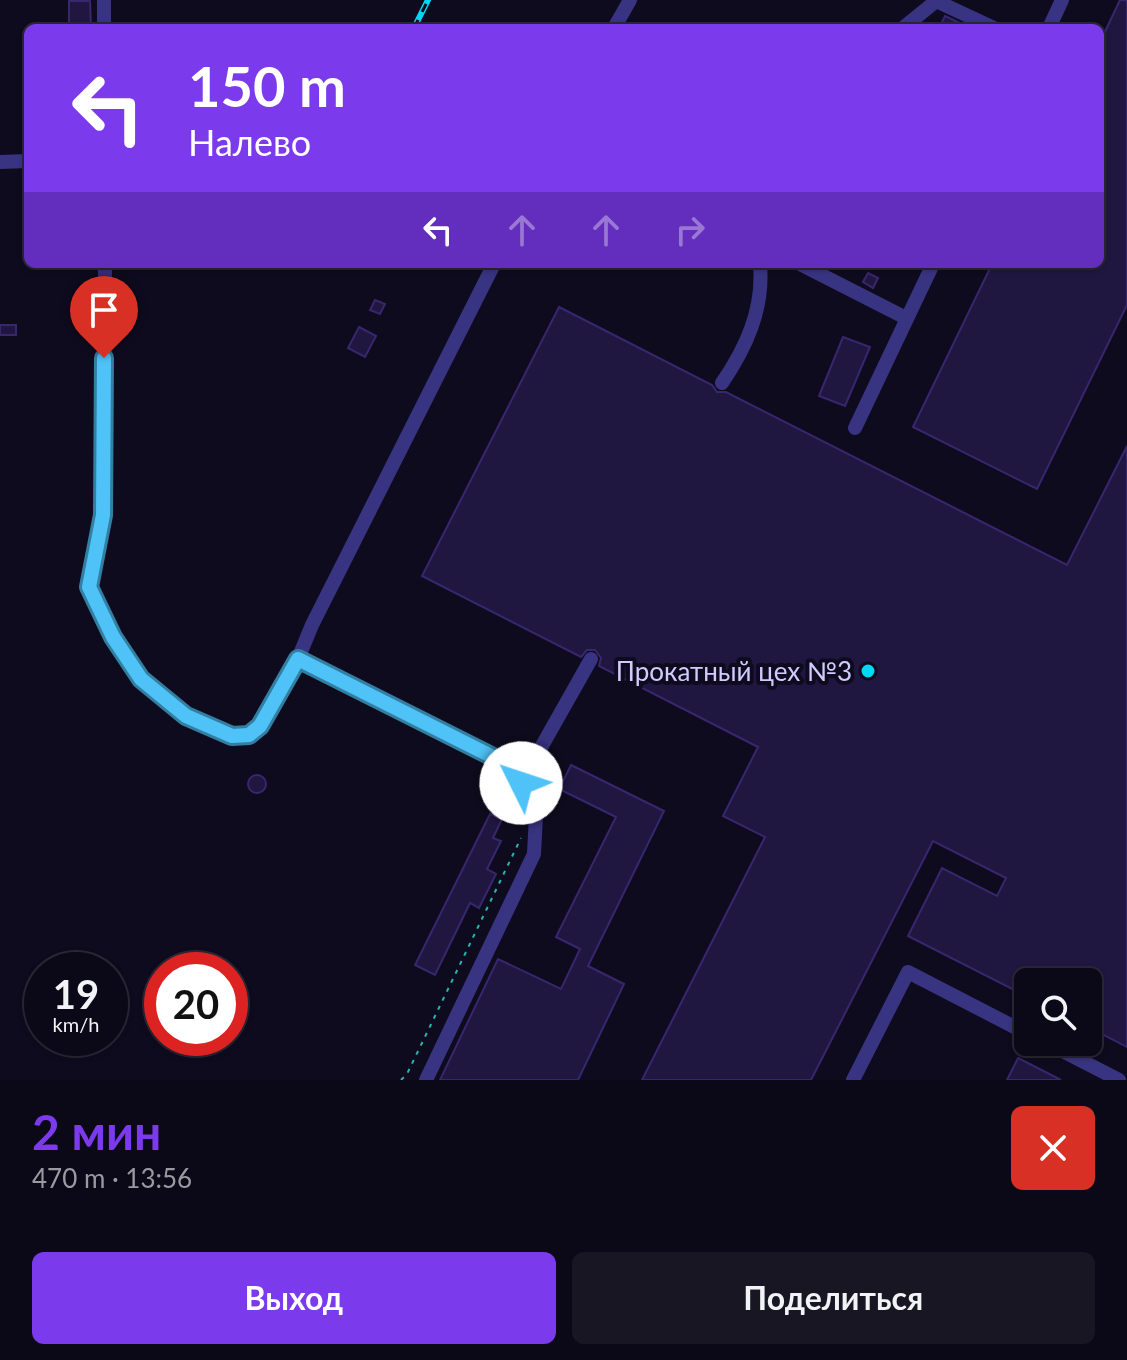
<!DOCTYPE html>
<html lang="ru">
<head>
<meta charset="utf-8">
<style>
  :root { --surface:#0b0817; --page:#191624; --text:#f1f3f6; --muted:#9a9aa1; --line:#2b2936; --accent:#7c3aed }
  body { margin:0; font-family:Lato,sans-serif; background:var(--page); color:var(--text); height:100vh; display:flex; flex-direction:column; font-size:30px; white-space:nowrap }
  * { box-sizing:border-box; margin:0 }
  p { font-size:26px; color:var(--muted) }
  .icon { flex:none; width:44px; height:44px; fill:none; stroke:currentColor; stroke-width:2; stroke-linecap:round; stroke-linejoin:round }
  .map { position:relative; height:1080px; overflow:hidden }
  .panel { display:flex; flex-direction:column; background:var(--surface); flex:1 }
  .panel>* { flex:none }
  .guide { position:absolute; left:24px; top:24px; width:1080px; height:244px; border-radius:12px; box-shadow:0 2px 6px #0004,0 0 0 2px var(--line); background:#7c3aed; color:#fff; overflow:hidden }
  .controls { position:absolute; left:1014px; top:968px; display:grid; gap:16px }
  .controls a { display:grid; place-items:center; width:88px; height:88px; border-radius:12px; background:var(--surface); box-shadow:0 2px 6px #0004,0 0 0 2px var(--line); font-size:40px }
  .speed { position:absolute; left:24px; top:952px; display:flex; gap:16px; font-size:40px; font-weight:700; text-align:center }
  .speed>* { display:grid; place-content:center; width:104px; height:104px; border-radius:50%; background:var(--surface); box-shadow:0 2px 6px #0004,0 0 0 2px var(--line); line-height:1 }
  .speed small { font-size:20px; font-weight:400 }
  .speed .limit { border:12px solid #d22; background:#fff; color:#111 }
  .pin { position:absolute; display:grid; place-items:center; width:68px; height:68px; color:#fff; margin:-82px -34px; border-radius:50% 50% 50% 0; rotate:-45deg; box-shadow:0 0 8px #0007 }
  .pin .icon { rotate:45deg }
  .me { position:absolute; width:88px; margin:-44px; rotate:311deg; stroke-linejoin:round; filter:drop-shadow(0 0 6px #0008) }
  .turn { display:flex; align-items:center; gap:28px; height:168px; padding:0 32px; font-size:36px }
  .turn .icon { width:104px; height:104px; stroke-width:2.5 }
  .turn b { display:block; font-size:56px; line-height:68px }
  .lanes { display:flex; align-items:center; height:76px; padding:0 32px; background:#0003; justify-content:center; gap:40px; direction:ltr }
  .lanes .off { opacity:.35 }
  .round { display:grid; place-items:center; flex:none; width:84px; height:84px; border-radius:12px; background:var(--page) }
  .summary { display:flex; align-items:center; justify-content:space-between; height:136px; padding:0 32px }
  h1 { font-size:48px; font-weight:700; line-height:60px; color:var(--accent) }
  .button { display:flex; gap:16px; margin-top:auto; padding:16px 32px }
  .button a { flex:1; height:92px; border-radius:12px; background:var(--accent); color:#fff; font-size:32px; font-weight:700; line-height:92px; text-align:center }
  .button a+a { background:var(--page); color:var(--text) }
  .map>svg:first-child { display:block }
</style>
</head>
<body>
<div class="map">
<svg width="1127" height="1080" viewBox="0 0 1127 1080">
  <rect width="100%" height="100%" fill="#0f0b1f"/>
  <!-- building -->
  <path fill="#201741" stroke="#37276e" stroke-width="2" d="M1120 0H1127V305L1037 489 913 427 992 264H1100V42Z
    M69 1H90L91 28H69Z
    M945 16 970 28H939Z
    M868 273 878 278 873 288 863 282Z
    M375 300 385 304 380 314 370 310Z
    M559 307 712 385 717 392H726L1067 565 1127 446V1047L1088 1027V982H1028V997L908 936 942 868 997 896 1006 878 933 841 811 1080H642L765 837 723 816 758 747 599 666 601 658 595 650H587L581 657 422 576Z
    M0 325H16V335H0Z
    M359 327 376 336 365 357 348 348Z
    M843 337 870 347 845 406 819 396Z
    M571 765 664 811 588 966 624 984 578 1080H440L498 959 561 989 580 949 556 937 616 817 559 789Z
    M248 784a9 9 0 1 1 18 0a9 9 0 1 1-18 0Z
    M490 814 502 819 493 838 501 841 487 869 496 874 479 908 470 903 435 975 415 965Z
    M1018 1058 1061 1080H1007Z"/>
  <g fill="none" stroke-linecap="round" stroke-linejoin="round">
    <!-- path -->
    <path stroke="#27b5b0" stroke-width="2" stroke-dasharray="4 6" stroke-linecap="butt" d="M401 1080 407 1074 521 838"/>
    <!-- minor -->
    <path stroke="#393481" stroke-width="14" d="M104 0V28
      M614 28 630 0
      M903 28 936 1 994 28
      M1049 28 1062 0
      M0 162 28 161
      M105 264 103 515 89 587 113 637 141 679 186 716 232 736 249 735 260 726 298 659 312 625 494 264
      M800 264 906 318
      M722 383C746 348 764 309 760 264
      M855 428 933 264
      M298 659 501 761 521 783 536 815 534 854 426 1080
      M521 783 591 659
      M1045 1042 1119 1080
      M853 1080 908 972 1028 1034"/>
    <defs>
      <path id="rail" d="M414 28 428 0"/>
    </defs>
    <!-- rail casing -->
    <use href="#rail" stroke="#00d7f5" stroke-width="6"/>
    <!-- rail -->
    <use href="#rail" stroke="#0f0b1f" stroke-width="3" stroke-dasharray="9" stroke-linecap="butt"/>
  </g>
  <g fill="none" stroke-linecap="round" stroke-linejoin="round">
    <defs>
      <path id="route" d="M104 358 103 515 89 587 113 637 141 679 186 716 232 736 249 735 260 726 298 659 501 761 521 783"/>
    </defs>
    <!-- route casing -->
    <use href="#route" stroke="#337fa1" stroke-width="20"/>
    <!-- route -->
    <use href="#route" stroke="#4fc3f7" stroke-width="14"/>
  </g>
  <!-- markers -->
  <circle fill="#00d7f5" stroke="#0f0b1f" stroke-width="3" cx="868" cy="671" r="8"/>
  <g text-anchor="middle" dominant-baseline="central" stroke-width="8" stroke-linejoin="round" paint-order="stroke">
    <!-- poi labels -->
    <g font-size="26" fill="#d1caff" stroke="#0f0b1f" text-anchor="end">
      <text x="852" y="671">Прокатный цех №3</text>
    </g>
  </g>
</svg>
<div class="controls">
<a><svg class="icon" aria-label="search" viewBox="0 0 24 24"><circle cx="10" cy="10" r="6"/><path d="M15 15l6 6"/></svg></a>
</div>
<div class="speed"><div>19<small>km/h</small></div><div class="limit">20</div></div>
<div class="pin" style="left:104px;top:358px;background:#d93025"><svg class="icon" aria-label="arrive" viewBox="0 0 24 24"><path d="M6 21V4h12l-3 4 3 4H6"/></svg></div>
<svg class="me" style="left:521px;top:783px" viewBox="-20 -20 40 40"><circle r="19" fill="#fff"/><path d="M0-13L10 11 0 6-10 11z" fill="#4fc3f7"/></svg>
<div class="guide">
<div class="turn"><svg class="icon" aria-label="left" viewBox="0 0 24 24"><path d="M17 20v-9H6M10 6l-5 5 5 5"/></svg><div><b>150 m</b>Налево</div></div>
<div class="lanes"><svg class="icon" aria-label="left" viewBox="0 0 24 24"><path d="M17 20v-9H6M10 6l-5 5 5 5"/></svg><svg class="icon off" aria-label="ahead" viewBox="0 0 24 24"><path d="M12 20V5M6 11l6-6 6 6"/></svg><svg class="icon off" aria-label="ahead" viewBox="0 0 24 24"><path d="M12 20V5M6 11l6-6 6 6"/></svg><svg class="icon off" aria-label="right" viewBox="0 0 24 24"><path d="M7 20v-9h11M14 6l5 5-5 5"/></svg></div>
</div>
</div>
<section class="panel">
<div class="summary"><div><h1>2 мин</h1><p>470 m · 13:56</p></div><a class="round" style="background:#d93025;color:#fff"><svg class="icon" aria-label="close" viewBox="0 0 24 24"><path d="M6 6l12 12M18 6L6 18"/></svg></a></div>
<div class="button"><a>Выход</a><a>Поделиться</a></div>
</section>
</body>
</html>
